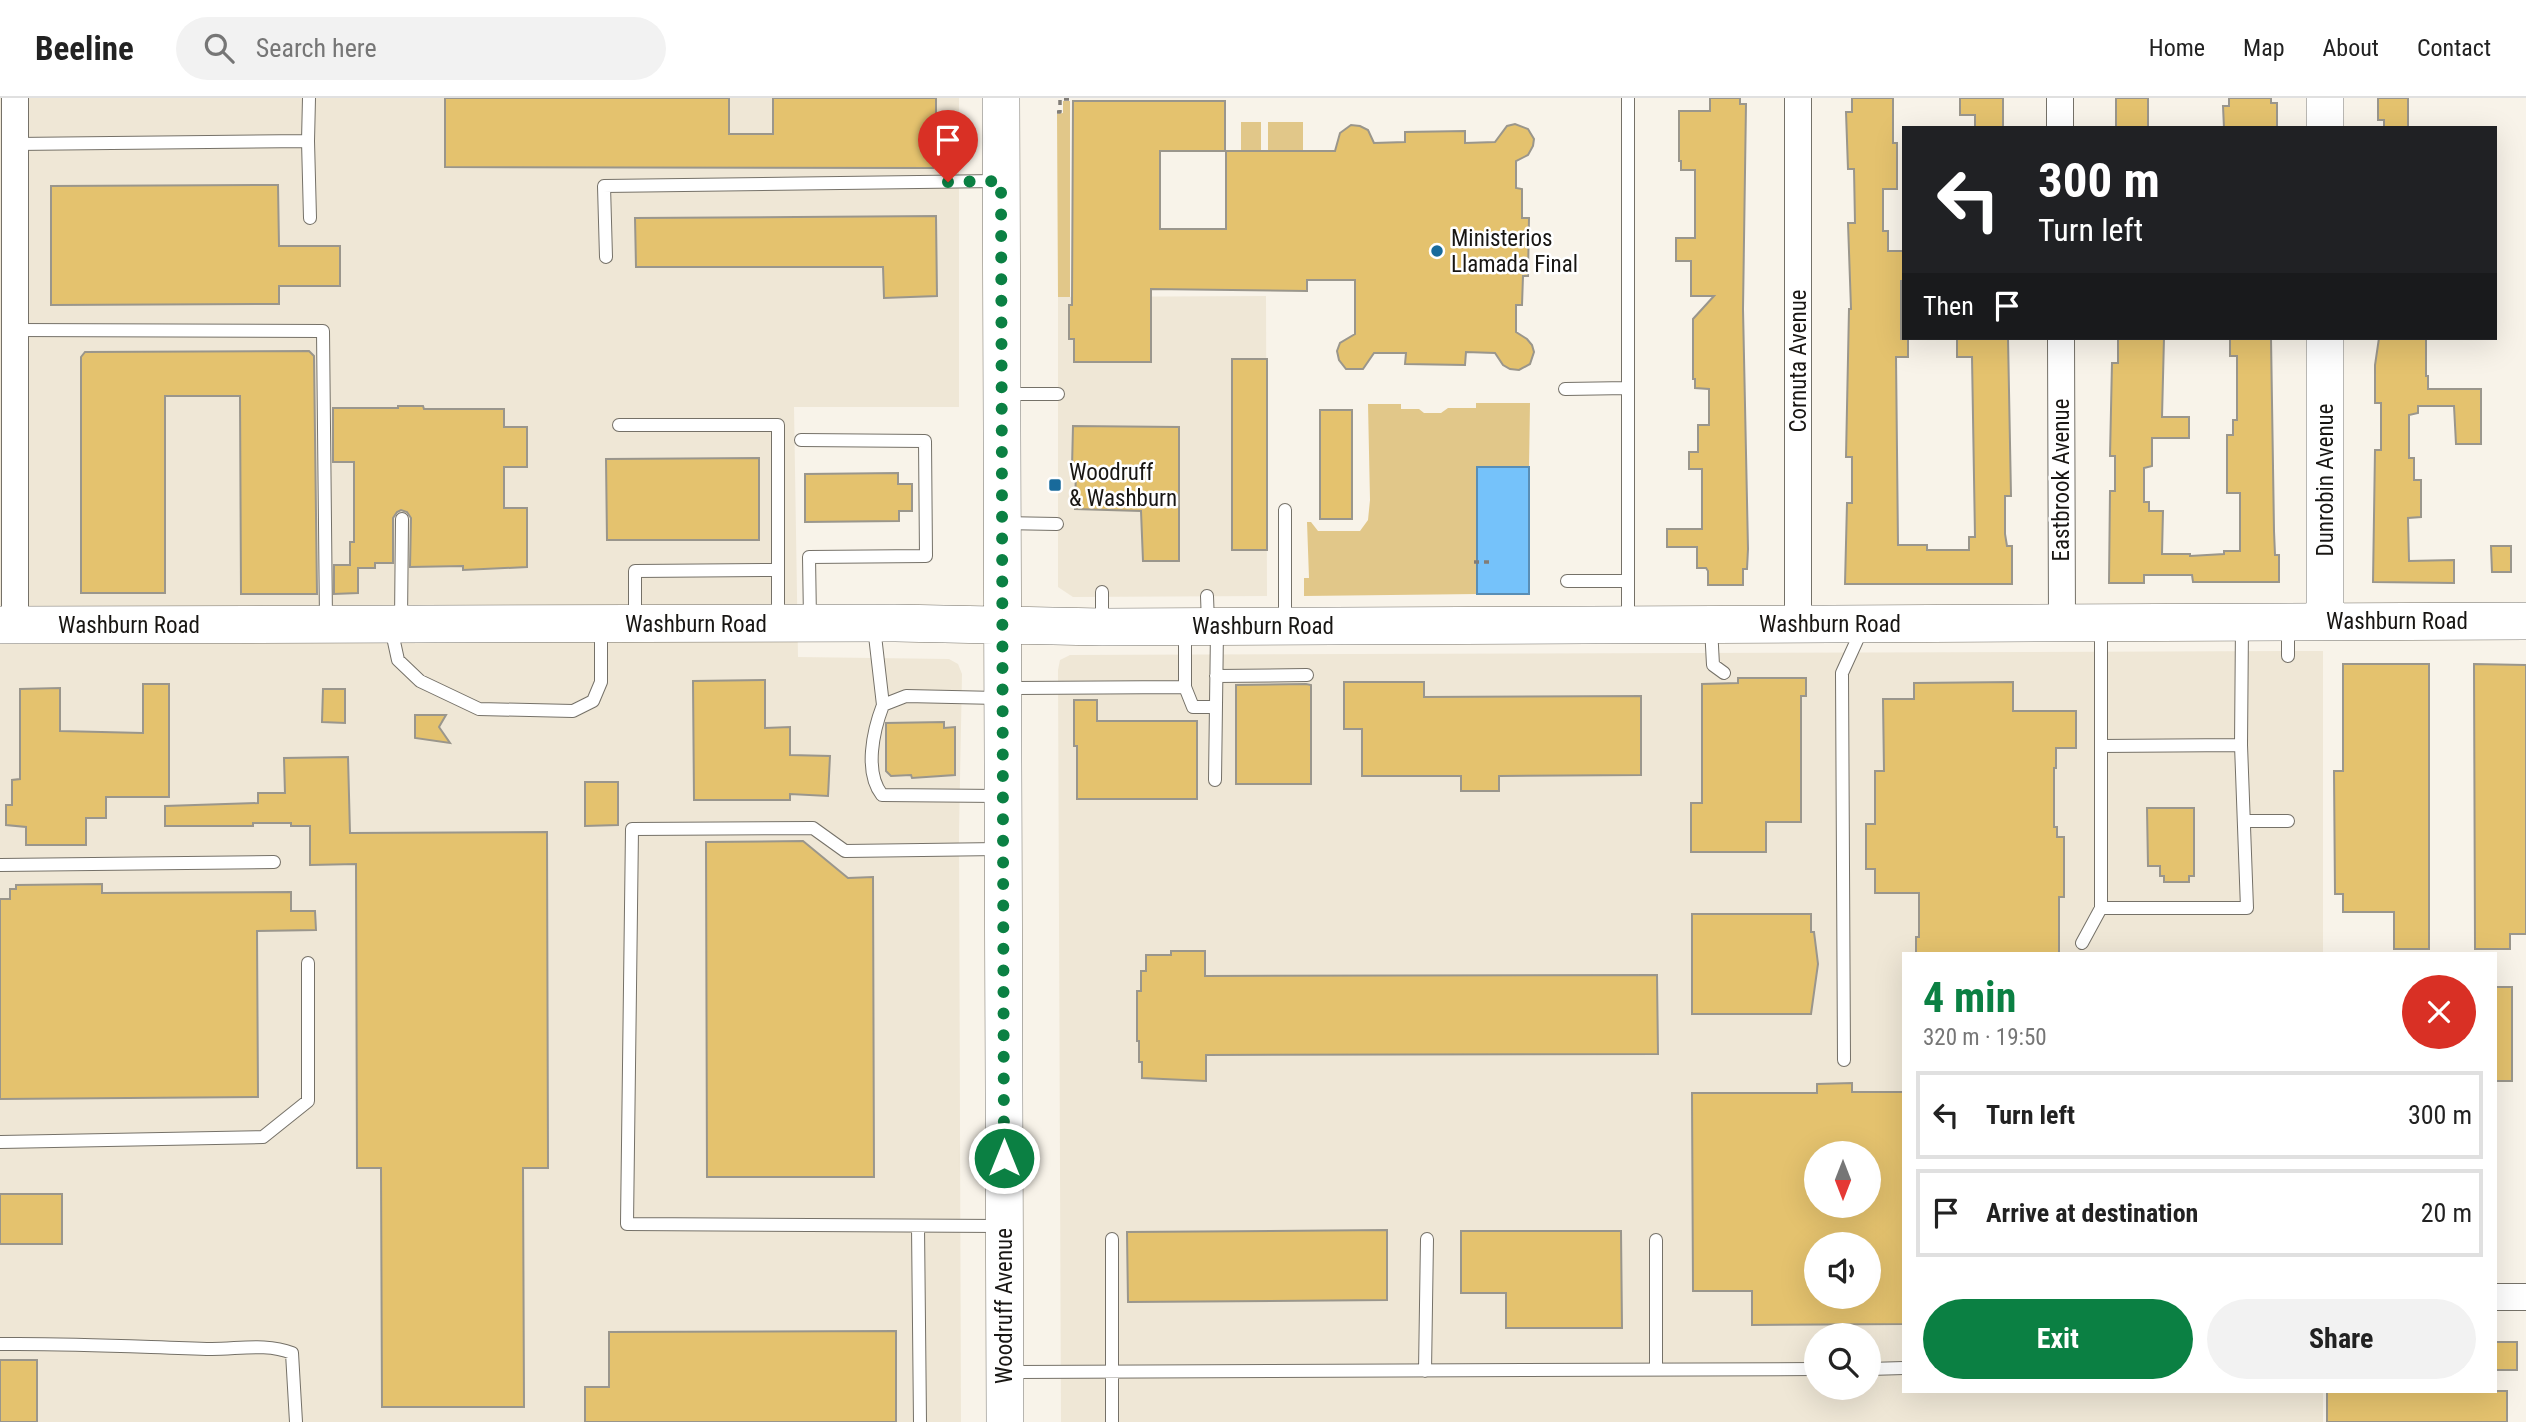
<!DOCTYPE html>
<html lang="en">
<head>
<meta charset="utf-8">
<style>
  :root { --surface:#fff; --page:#f2f2f2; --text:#222; --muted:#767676; --line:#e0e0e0; --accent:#0b8043 }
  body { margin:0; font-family:"Roboto Condensed",sans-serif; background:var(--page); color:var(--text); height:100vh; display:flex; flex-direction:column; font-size:26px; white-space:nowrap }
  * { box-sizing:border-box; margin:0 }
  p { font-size:23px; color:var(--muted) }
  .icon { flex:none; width:38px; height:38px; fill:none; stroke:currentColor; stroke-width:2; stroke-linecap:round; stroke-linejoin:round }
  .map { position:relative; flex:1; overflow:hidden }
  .sheet { position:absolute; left:1902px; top:854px; width:595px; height:441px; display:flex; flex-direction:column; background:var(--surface); border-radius:0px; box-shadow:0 7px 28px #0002 }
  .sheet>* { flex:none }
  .top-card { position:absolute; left:1902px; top:28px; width:595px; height:214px; border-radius:0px; box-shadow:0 7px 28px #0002; background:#202124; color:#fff; overflow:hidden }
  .needle { width:46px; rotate:180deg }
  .controls { position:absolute; left:1804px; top:1043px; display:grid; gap:14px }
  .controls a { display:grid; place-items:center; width:77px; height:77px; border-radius:50%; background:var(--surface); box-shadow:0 7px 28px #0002; font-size:35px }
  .pin { position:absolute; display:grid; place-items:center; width:60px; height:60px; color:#fff; margin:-72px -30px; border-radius:50% 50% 50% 0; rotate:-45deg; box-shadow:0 0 7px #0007 }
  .pin .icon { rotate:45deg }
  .me { position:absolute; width:77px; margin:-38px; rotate:0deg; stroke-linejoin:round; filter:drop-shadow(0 0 5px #0008) }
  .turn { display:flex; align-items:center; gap:24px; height:147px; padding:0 21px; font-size:32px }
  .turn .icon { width:91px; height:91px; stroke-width:2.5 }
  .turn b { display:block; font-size:49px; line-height:60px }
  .then { display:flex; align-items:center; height:66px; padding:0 21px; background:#0003; gap:14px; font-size:26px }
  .round { display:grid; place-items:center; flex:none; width:74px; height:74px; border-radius:37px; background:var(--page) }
  .summary { display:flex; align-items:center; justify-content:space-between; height:119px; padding:0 21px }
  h1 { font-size:42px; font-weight:700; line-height:52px; color:var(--accent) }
  .primary-button { display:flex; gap:14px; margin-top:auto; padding:14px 21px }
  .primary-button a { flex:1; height:80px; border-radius:42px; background:var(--accent); color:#fff; font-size:28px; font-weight:700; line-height:80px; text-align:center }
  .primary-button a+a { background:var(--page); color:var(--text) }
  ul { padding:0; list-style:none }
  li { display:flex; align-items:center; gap:21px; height:88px; margin:0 14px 10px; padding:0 7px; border:4px solid var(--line); border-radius:0px }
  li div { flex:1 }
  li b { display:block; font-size:26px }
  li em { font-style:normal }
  header { display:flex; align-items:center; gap:42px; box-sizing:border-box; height:98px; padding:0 35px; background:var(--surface); border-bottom:2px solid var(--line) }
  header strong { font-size:33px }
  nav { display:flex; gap:38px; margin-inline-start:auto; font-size:24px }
  .search { width:490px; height:63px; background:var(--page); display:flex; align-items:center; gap:18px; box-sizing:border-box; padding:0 24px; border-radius:38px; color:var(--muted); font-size:26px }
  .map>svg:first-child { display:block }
</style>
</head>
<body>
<header>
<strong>Beeline</strong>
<div class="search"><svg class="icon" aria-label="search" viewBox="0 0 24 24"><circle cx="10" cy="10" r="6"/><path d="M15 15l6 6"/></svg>Search here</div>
<nav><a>Home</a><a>Map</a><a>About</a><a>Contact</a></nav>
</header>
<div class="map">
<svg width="2526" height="1324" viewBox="0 0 2526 1324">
  <rect width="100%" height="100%" fill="#f8f3e9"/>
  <!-- built -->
  <path fill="#efe7d6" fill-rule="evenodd" d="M0 0H959V309H794L798 559 949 561 958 566 962 576 959 735 961 1324H0Z
    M1266 198 1267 498 1073 499 1058 489V199Z
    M2323 553V856H1904V1293H2323V1324H1061L1058 572 1060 562 1070 557ZM1816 1055H1869V1108H1816ZM1816 1146H1869V1199H1816ZM1816 1237H1869V1290H1816Z"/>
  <!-- green -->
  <path fill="#e1c789" d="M1063 3H1070V199H1058L1057 16 1063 15Z
    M1241 24H1261V53H1257L1256 56H1241Z
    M1268 24H1303V53H1268Z
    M1476 305H1530L1529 369H1477V496L1304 498V480H1309L1307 424H1311L1318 433H1360L1368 422 1370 402 1368 306H1401V311H1419L1424 315H1441L1448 310H1476Z"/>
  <!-- water -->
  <path fill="#75c2fa" stroke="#598eb5" stroke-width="2" d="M1477 369H1529V496H1477Z"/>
  <!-- building -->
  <path fill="#e4c26e" stroke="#9a968c" stroke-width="2" fill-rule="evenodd" d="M445 0H729V36H773V0H936V27H933V70L445 69Z
    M1710 0H1740V6H1746L1743 211 1748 451 1747 471H1743V487H1708V473L1706 470H1697V449H1667V431H1702V371H1689V354H1698V327H1709V291L1695 290V281H1693V221L1714 198H1691V163H1676V140H1695V72H1681V63H1679V13H1710Z
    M1852 0H1893V45H1897V91H1883V133H1888V153H1904V183H1901V241H1908V259H1896L1898 447H1927V452H1969V439H1975L1972 259H1957V240H2008L2011 398H2005V436L2007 448H2012V486H1845L1847 405H1852V359H1846L1849 211H1851L1848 125H1855L1854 71H1848L1846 14H1852Z
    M1960 0H2003V30H1975V17H1960Z
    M2116 0H2148V30H2116Z
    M2229 0H2271V5H2277V30H2224L2223 8H2229Z
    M2378 0H2408V30H2384V22H2378Z
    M1073 3H1225V53H1160V131H1226V53H1335L1340 35 1351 27 1360 28 1368 32 1374 45 1405 44V34L1465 33V45L1495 44 1507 28 1515 26 1528 31 1534 41 1533 48 1528 57 1516 63V90L1522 91V120H1529L1528 178H1523L1522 207H1516V234L1527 241 1532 247 1534 254 1530 266 1519 272 1510 271 1503 267 1495 255 1466 254 1465 267 1405 266 1406 255H1374L1363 271H1346L1339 262 1337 253 1340 245 1355 236V182H1307V193L1151 191V264H1074V241H1069V207H1072Z
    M278 87 279 148H340V188H279V206L51 207V88Z
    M936 118 937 198 884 200 883 169H636L635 120Z
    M2118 240H2164L2162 319H2189V340H2152V368L2144 370V404H2149V413H2163L2162 456H2190V458L2224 456V453H2240V395H2227V337H2233V322H2237V258H2230V240H2271L2274 433 2275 457H2279V484H2193L2192 477H2144V485H2109L2110 393H2115V358H2110L2112 265H2118Z
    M2379 240H2426V278H2428V291H2481V346H2456L2454 308H2418V315L2409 317V360H2414V382H2421V419L2408 420 2409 463 2454 462V485L2373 484 2375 352H2381V305H2375V267Z
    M309 253 314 258 317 496H241L240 298H165V495H81V259L85 254Z
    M1232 261H1267V452H1232Z
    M398 308H423L424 311H504V329H527V369H504V410H527V469L463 472V468L410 469 411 420 407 414 401 412 397 414 393 420V465H375V470H358V495L334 496V467H350V444H354V364H333V310H398Z
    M1320 312H1352V421H1320Z
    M1073 328 1179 329V463H1143L1141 413 1075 411 1076 370H1072Z
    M759 360V442H607L606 361Z
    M898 375V386H912V413H899V423L805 424V376Z
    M2491 448H2511V474H2492Z
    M2343 566H2429V851H2394V814H2343V796H2335L2334 673H2343Z
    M2474 566 2526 567V836H2510V851H2475Z
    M1738 580H1806V598H1801V724H1766V754H1691V705H1702V586L1738 585Z
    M765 582V630L790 629V657L830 658 828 698 790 696V702H694L693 583Z
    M1344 584H1424V599L1641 598V677L1499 678V693H1461V678H1362V631H1344Z
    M2013 584V613H2076V650H2056V670H2054V729H2057V739H2064V799H2059V856H1916V839H1919V795H1875V771H1866V726H1875V673H1884L1883 601H1914V585Z
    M143 586H169V699H106V720H86V747H26V729L6 727V707H12V682L20 681V591L60 590V633L143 635Z
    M1306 586 1311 587V686H1236V587Z
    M323 591H345V625L322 624Z
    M1074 602H1097V623H1197V701H1077V648H1074Z
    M415 617H446L439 629 450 645 415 640Z
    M944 624V630L955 629V677L912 680 911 677 891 678 886 673V625Z
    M348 659 350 735 547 734 548 1070H523L524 1309H382L381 1070H357L356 766 310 767V728H291V725H253V728H165V708L258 705V695H285L284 660Z
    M585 684H618V727L585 728Z
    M2147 710H2194V778H2189V784H2164V778H2160V768H2148Z
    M803 743 848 780 873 779 874 1079H707L706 744Z
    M102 786V795L291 794V813H315L316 832 257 833 258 999 0 1001V801H10V791H16V787Z
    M1692 816H1811V834H1814L1818 866 1811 916H1692Z
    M1171 853H1205V878L1657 877 1658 956 1206 957V983L1142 980V964H1139V943H1137V893H1141V873H1146V857H1171Z
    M2496 889H2512V983H2496Z
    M1852 985V994H1904V1226L1752 1227V1193H1693L1692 995H1817V986ZM1816 1055H1869V1108H1816ZM1816 1146H1869V1199H1816Z
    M0 1096H62V1146H0Z
    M1387 1132V1202L1128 1204 1127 1134Z
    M1461 1133H1621L1622 1230H1506V1195H1461Z
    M896 1233V1324H585V1289H609V1234Z
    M2496 1244H2517V1272H2496Z
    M0 1262H37V1324H0Z
    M2327 1293H2507V1324H2327Z"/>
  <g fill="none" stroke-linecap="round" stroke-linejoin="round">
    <defs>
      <path id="lane" d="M308 43 309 0
        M15 46 308 43 310 120
        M606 159 604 88 997 83
        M15 232 323 233 326 522
        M1565 291 1628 290
        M1005 296H1058
        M619 327H778V521
        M801 342 925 343 926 458 809 459 810 521
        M1285 412V524
        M1005 425 1057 426
        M1567 483H1628
        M1102 494V525
        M1207 498 1208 525
        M401 522 402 421
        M635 522V473L778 472
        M1628 525V0
        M874 529 883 607
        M1711 529 1713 567 1724 575
        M391 530 398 562 420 583 479 611 573 613 593 603 601 584V528
        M2288 558V528
        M1216 578 1307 577
        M1185 589 1193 609H1216
        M1007 590 1185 589V532
        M998 600 906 598 883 607C873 633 864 674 882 697L999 698
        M2101 648 2241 647
        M1215 682 1217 532
        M2244 723H2288
        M999 751 845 753 813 730 632 731 627 1126 1001 1128
        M0 767 274 764
        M2101 810H2247L2241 647 2242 526
        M2082 845 2101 810V528
        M1844 962 1842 575 1863 529
        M0 1044 263 1039 308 1003V865
        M918 1128 920 1324
        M1112 1141V1324
        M1656 1142V1272
        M0 1246C71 1245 141 1249 212 1251 239 1251 267 1245 292 1255L296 1324
        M1869 1271 1904 1270
        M1425 1273 1427 1141
        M1008 1274 1816 1271"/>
      <path id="street" d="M15 0V527
        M2060 0V30
        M2061 240 2062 525
        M1798 526V0
        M2496 1199H2526"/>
      <path id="secondary" d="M1001 0 1005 1324
        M2325 0V30
        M2325 240V524
        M0 527 895 525 1102 529 2526 523"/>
    </defs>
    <!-- lane casing -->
    <use href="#lane" stroke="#757168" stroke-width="14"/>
    <!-- street casing -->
    <use href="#street" stroke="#757168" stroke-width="28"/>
    <!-- secondary casing -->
    <use href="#secondary" stroke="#757168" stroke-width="38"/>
    <!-- path -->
    <path stroke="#817d77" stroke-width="3.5" stroke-dasharray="5 5" stroke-linecap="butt" d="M1057 14H1060V1H1073
      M1474 464H1491"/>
    <!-- lane -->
    <use href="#lane" stroke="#fff" stroke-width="12"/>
    <!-- street -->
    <use href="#street" stroke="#fff" stroke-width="26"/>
    <!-- secondary -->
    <use href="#secondary" stroke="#fff" stroke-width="37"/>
  </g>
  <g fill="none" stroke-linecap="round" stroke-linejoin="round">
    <!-- route -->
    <path stroke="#0b8043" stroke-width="12" stroke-dasharray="0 21.6" d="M948 84 1001 83 1004 1060"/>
  </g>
  <!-- markers -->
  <g fill="#186a9b" stroke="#fff" stroke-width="2.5">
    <circle cx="1437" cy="153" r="7"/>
    <rect x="1048" y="380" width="14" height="14" rx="3.5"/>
  </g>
  <g text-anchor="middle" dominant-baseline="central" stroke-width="5" stroke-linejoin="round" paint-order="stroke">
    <!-- poi labels -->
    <g font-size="23" fill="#181613" stroke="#fff" text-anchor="start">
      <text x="1451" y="140">Ministerios<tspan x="1451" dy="26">Llamada Final</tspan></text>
      <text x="1069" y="374">Woodruff<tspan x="1069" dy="26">&amp; Washburn</tspan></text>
    </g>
    <!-- street labels -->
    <g font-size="23" fill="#181613" stroke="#fff">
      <text transform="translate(1798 263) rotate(-90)">Cornuta Avenue</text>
      <text transform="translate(2061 382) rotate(-90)">Eastbrook Avenue</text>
      <text transform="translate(2325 382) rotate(-90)">Dunrobin Avenue</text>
      <text x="2397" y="523">Washburn Road</text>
      <text x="696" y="526">Washburn Road</text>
      <text x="1830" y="526">Washburn Road</text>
      <text x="129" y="527">Washburn Road</text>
      <text x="1263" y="528">Washburn Road</text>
      <text transform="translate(1004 1208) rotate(-90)">Woodruff Avenue</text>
    </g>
  </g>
</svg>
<div class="controls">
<a><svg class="needle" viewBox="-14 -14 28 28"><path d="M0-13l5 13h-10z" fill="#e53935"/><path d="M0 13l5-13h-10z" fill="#767676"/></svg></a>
<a><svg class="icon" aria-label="sound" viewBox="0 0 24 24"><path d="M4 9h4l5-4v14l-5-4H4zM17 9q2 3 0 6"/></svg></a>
<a><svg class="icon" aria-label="search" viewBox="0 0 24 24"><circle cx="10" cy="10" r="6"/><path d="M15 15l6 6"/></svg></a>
</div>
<div class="pin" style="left:948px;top:84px;background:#d93025"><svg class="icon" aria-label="arrive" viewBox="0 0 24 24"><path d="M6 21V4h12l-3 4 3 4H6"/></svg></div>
<svg class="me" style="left:1004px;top:1060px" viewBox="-20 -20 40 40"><circle r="17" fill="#0b8043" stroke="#fff" stroke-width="3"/><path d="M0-11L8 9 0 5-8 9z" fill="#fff"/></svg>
<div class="top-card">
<div class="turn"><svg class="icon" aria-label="left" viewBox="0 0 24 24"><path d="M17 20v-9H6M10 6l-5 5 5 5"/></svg><div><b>300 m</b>Turn left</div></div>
<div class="then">Then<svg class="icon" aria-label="arrive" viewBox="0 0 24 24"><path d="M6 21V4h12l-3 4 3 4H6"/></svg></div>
</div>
<section class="sheet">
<div class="summary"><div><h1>4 min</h1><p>320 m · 19:50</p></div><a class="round" style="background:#d93025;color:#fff"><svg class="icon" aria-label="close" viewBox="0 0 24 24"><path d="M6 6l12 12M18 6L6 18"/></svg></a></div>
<ul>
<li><svg class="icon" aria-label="left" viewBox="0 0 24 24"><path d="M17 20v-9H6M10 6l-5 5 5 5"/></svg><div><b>Turn left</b></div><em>300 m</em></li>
<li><svg class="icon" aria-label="arrive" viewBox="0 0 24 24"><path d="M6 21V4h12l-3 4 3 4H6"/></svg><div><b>Arrive at destination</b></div><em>20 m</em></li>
</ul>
<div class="primary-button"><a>Exit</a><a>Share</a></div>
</section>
</div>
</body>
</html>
